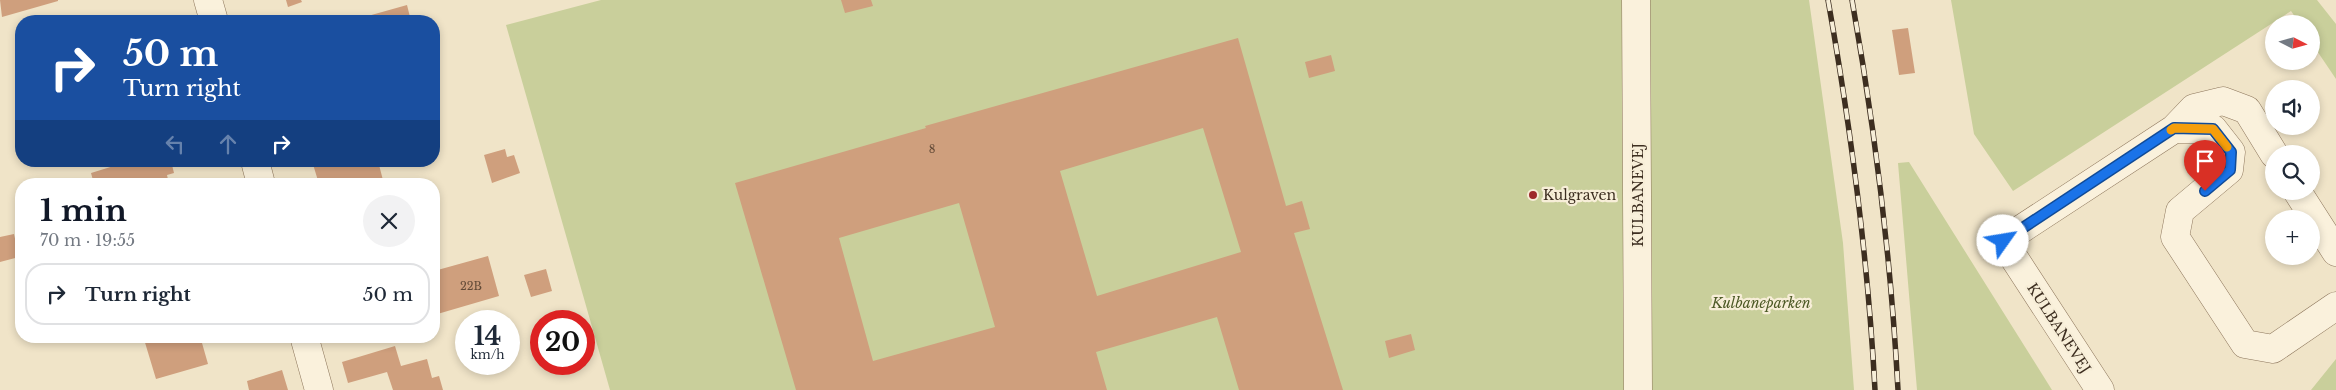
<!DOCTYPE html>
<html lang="en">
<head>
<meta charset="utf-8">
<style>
  :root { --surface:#fff; --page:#f2f2f3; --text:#1f2937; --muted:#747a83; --line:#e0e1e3; --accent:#111827 }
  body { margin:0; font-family:"Libre Baskerville",serif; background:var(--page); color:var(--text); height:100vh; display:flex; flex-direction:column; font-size:19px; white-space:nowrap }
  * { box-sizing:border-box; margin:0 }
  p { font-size:16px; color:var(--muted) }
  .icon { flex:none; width:28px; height:28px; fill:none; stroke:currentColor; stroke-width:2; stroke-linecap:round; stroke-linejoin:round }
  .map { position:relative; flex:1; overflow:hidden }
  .side { position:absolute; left:15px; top:178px; width:425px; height:165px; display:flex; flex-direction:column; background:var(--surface); border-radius:20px; box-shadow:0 2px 8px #0003 }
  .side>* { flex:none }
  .guide { position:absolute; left:15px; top:15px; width:425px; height:152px; border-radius:20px; box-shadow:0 2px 8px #0003; background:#1a4fa0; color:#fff; overflow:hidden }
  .needle { width:32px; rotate:96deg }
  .buttons { position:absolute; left:2265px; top:15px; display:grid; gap:10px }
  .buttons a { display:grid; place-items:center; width:55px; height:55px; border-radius:50%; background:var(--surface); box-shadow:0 2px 8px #0003; font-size:25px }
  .speed { position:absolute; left:455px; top:310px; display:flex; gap:10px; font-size:25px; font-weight:700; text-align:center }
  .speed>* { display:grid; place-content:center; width:65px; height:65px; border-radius:50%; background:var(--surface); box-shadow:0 2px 8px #0003; line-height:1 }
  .speed small { font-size:12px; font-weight:400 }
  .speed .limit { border:8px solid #d22; background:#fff; color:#111 }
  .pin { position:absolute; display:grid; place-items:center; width:42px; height:42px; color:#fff; margin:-51px -21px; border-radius:50% 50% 50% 0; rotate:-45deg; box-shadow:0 0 5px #0007 }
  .pin .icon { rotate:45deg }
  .me { position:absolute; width:55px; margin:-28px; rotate:58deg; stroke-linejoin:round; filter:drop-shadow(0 0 4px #0008) }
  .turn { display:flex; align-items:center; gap:18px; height:105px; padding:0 25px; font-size:22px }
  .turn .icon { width:65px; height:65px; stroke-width:2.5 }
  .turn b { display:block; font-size:35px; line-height:42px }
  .lanes { display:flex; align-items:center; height:48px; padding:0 25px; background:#0003; justify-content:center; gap:25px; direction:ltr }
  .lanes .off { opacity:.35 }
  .round { display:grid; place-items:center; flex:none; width:52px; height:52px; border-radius:26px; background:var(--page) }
  .overview { display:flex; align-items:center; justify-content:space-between; height:85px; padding:0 25px }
  h1 { font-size:30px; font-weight:700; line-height:38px; color:var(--accent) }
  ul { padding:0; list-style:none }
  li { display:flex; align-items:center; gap:15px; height:62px; margin:0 10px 8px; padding:0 15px; border:2px solid var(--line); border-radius:20px }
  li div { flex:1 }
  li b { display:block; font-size:19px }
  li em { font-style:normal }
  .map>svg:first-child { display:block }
</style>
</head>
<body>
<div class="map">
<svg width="2336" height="390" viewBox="0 0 2336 390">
  <rect width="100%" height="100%" fill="#f0e4c8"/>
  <!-- green -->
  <path fill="#c9cf9b" d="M601 0H1809L1843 243 1854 390H610L506 25Z
    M1951 0H2317L2336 24V79L2311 42V24H2300L2291 11 2013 191 1974 134Z
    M1909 162 2052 390H1917L1898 163Z
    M2336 359V390H2311Z"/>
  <!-- building -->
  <path fill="#cf9f7d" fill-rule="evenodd" d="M0 0H58V1L2 17Z
    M286 0H301L302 2 288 7Z
    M841 0H871L873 6 845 13Z
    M407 5 411 21H350Z
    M1908 28 1915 73 1899 75 1892 30Z
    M1238 38 1286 206 1302 201 1310 229 1294 233 1343 390H1239L1217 317 1096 352 1107 390H796L735 183 926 128 925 126ZM1203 128 1241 252 1097 296 1060 171ZM959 203 995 327 873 361 839 238Z
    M1331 55 1335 71 1309 78 1305 62Z
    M505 149 507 157 514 155 520 173 492 183 484 155Z
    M130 161H163L165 167 172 165 174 173 167 175 169 184H94L91 173Z
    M312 161H378L384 184H319Z
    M14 234 19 257 0 262V237Z
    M488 256 499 296 434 315V271Z
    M546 269 552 291 531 297 524 275Z
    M1411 334 1415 350 1389 358 1385 341Z
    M143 336H200L208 364 156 379Z
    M395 346 401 366 427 359 432 378 439 376 443 390H393L387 372 348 383 342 362Z
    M282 370 288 390H249L247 381Z"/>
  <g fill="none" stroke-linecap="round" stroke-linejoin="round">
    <defs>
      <path id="minor" d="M208 0 214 21
        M1636 0 1638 390
        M2174 129H2213L2231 152 2229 170 2180 211 2175 237 2245 344 2273 349 2336 306
        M255 161 261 184
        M2297 191 2336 252
        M304 336 319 390
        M2100 390 2003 241 2174 129 2194 108 2223 101 2247 110 2274 154"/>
    </defs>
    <!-- minor casing -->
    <use href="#minor" stroke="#8d765c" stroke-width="29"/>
    <!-- minor -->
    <use href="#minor" stroke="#faf1dc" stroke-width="28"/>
    <defs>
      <path id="rail" d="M1828 0C1851 129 1868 259 1875 390
        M1852 0C1875 129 1891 259 1898 390"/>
    </defs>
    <!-- rail casing -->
    <use href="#rail" stroke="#3d2e20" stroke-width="5.5"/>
    <!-- rail -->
    <use href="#rail" stroke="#f7eed8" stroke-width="4" stroke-dasharray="11" stroke-linecap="butt"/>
  </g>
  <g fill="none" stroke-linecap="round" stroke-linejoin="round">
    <defs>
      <path id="route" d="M2003 241 2174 128 2213 129 2231 152 2230 170 2205 191"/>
    </defs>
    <!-- route casing -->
    <use href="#route" stroke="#114b97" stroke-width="12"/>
    <!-- route -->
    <use href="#route" stroke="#1a73e8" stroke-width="9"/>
    <!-- slow -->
    <path stroke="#f59e0b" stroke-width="9" d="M2171 130 2174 128 2213 129 2227 147"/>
  </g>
  <!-- markers -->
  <circle fill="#9e2a2b" stroke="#f7eed8" stroke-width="2" cx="1533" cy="195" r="5"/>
  <g text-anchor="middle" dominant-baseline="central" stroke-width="4.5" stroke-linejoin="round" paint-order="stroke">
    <!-- number labels -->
    <g font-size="11" fill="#624a37">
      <text x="932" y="149">8</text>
      <text x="471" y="286">22B</text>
    </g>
    <!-- poi labels -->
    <g font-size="14" fill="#3d2e20" stroke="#f7eed8" text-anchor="start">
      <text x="1543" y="195">Kulgraven</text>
    </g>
    <!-- street labels -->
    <g font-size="14" fill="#3d2e20" stroke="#f7eed8">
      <text transform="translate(1638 195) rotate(-90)">KULBANEVEJ</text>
      <text transform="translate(2059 328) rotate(57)">KULBANEVEJ</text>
    </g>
    <!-- park labels -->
    <g font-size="14" font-style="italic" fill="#4d5a26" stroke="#f7eed8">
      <text x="1761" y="303">Kulbaneparken</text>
    </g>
  </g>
</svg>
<div class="buttons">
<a><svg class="needle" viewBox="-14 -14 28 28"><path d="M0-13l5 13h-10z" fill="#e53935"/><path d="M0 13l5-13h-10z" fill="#747a83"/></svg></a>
<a><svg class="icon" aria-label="sound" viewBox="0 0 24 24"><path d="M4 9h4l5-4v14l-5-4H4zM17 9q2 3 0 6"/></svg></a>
<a><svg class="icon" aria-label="search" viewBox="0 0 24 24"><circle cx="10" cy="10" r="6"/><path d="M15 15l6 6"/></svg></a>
<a>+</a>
</div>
<div class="speed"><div>14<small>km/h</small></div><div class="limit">20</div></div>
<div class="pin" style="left:2205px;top:191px;background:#d93025"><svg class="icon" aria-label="arrive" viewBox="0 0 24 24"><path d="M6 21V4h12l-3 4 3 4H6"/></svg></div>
<svg class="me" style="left:2003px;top:241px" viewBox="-20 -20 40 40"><circle r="19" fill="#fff"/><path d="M0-13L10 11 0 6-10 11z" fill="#1a73e8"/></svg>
<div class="guide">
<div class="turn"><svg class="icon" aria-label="right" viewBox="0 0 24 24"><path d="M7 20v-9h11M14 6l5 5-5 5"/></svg><div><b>50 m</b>Turn right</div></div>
<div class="lanes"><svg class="icon off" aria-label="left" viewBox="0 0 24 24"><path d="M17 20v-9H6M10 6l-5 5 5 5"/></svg><svg class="icon off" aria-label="ahead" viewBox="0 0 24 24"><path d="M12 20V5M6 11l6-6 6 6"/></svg><svg class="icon" aria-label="right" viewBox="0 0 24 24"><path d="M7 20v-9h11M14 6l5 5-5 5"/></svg></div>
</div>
<section class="side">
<div class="overview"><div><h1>1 min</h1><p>70 m · 19:55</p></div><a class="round"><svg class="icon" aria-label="close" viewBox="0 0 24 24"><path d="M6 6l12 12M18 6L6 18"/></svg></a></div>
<ul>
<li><svg class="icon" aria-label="right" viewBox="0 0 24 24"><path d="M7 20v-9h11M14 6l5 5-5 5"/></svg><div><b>Turn right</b></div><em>50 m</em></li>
</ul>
</section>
</div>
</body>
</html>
